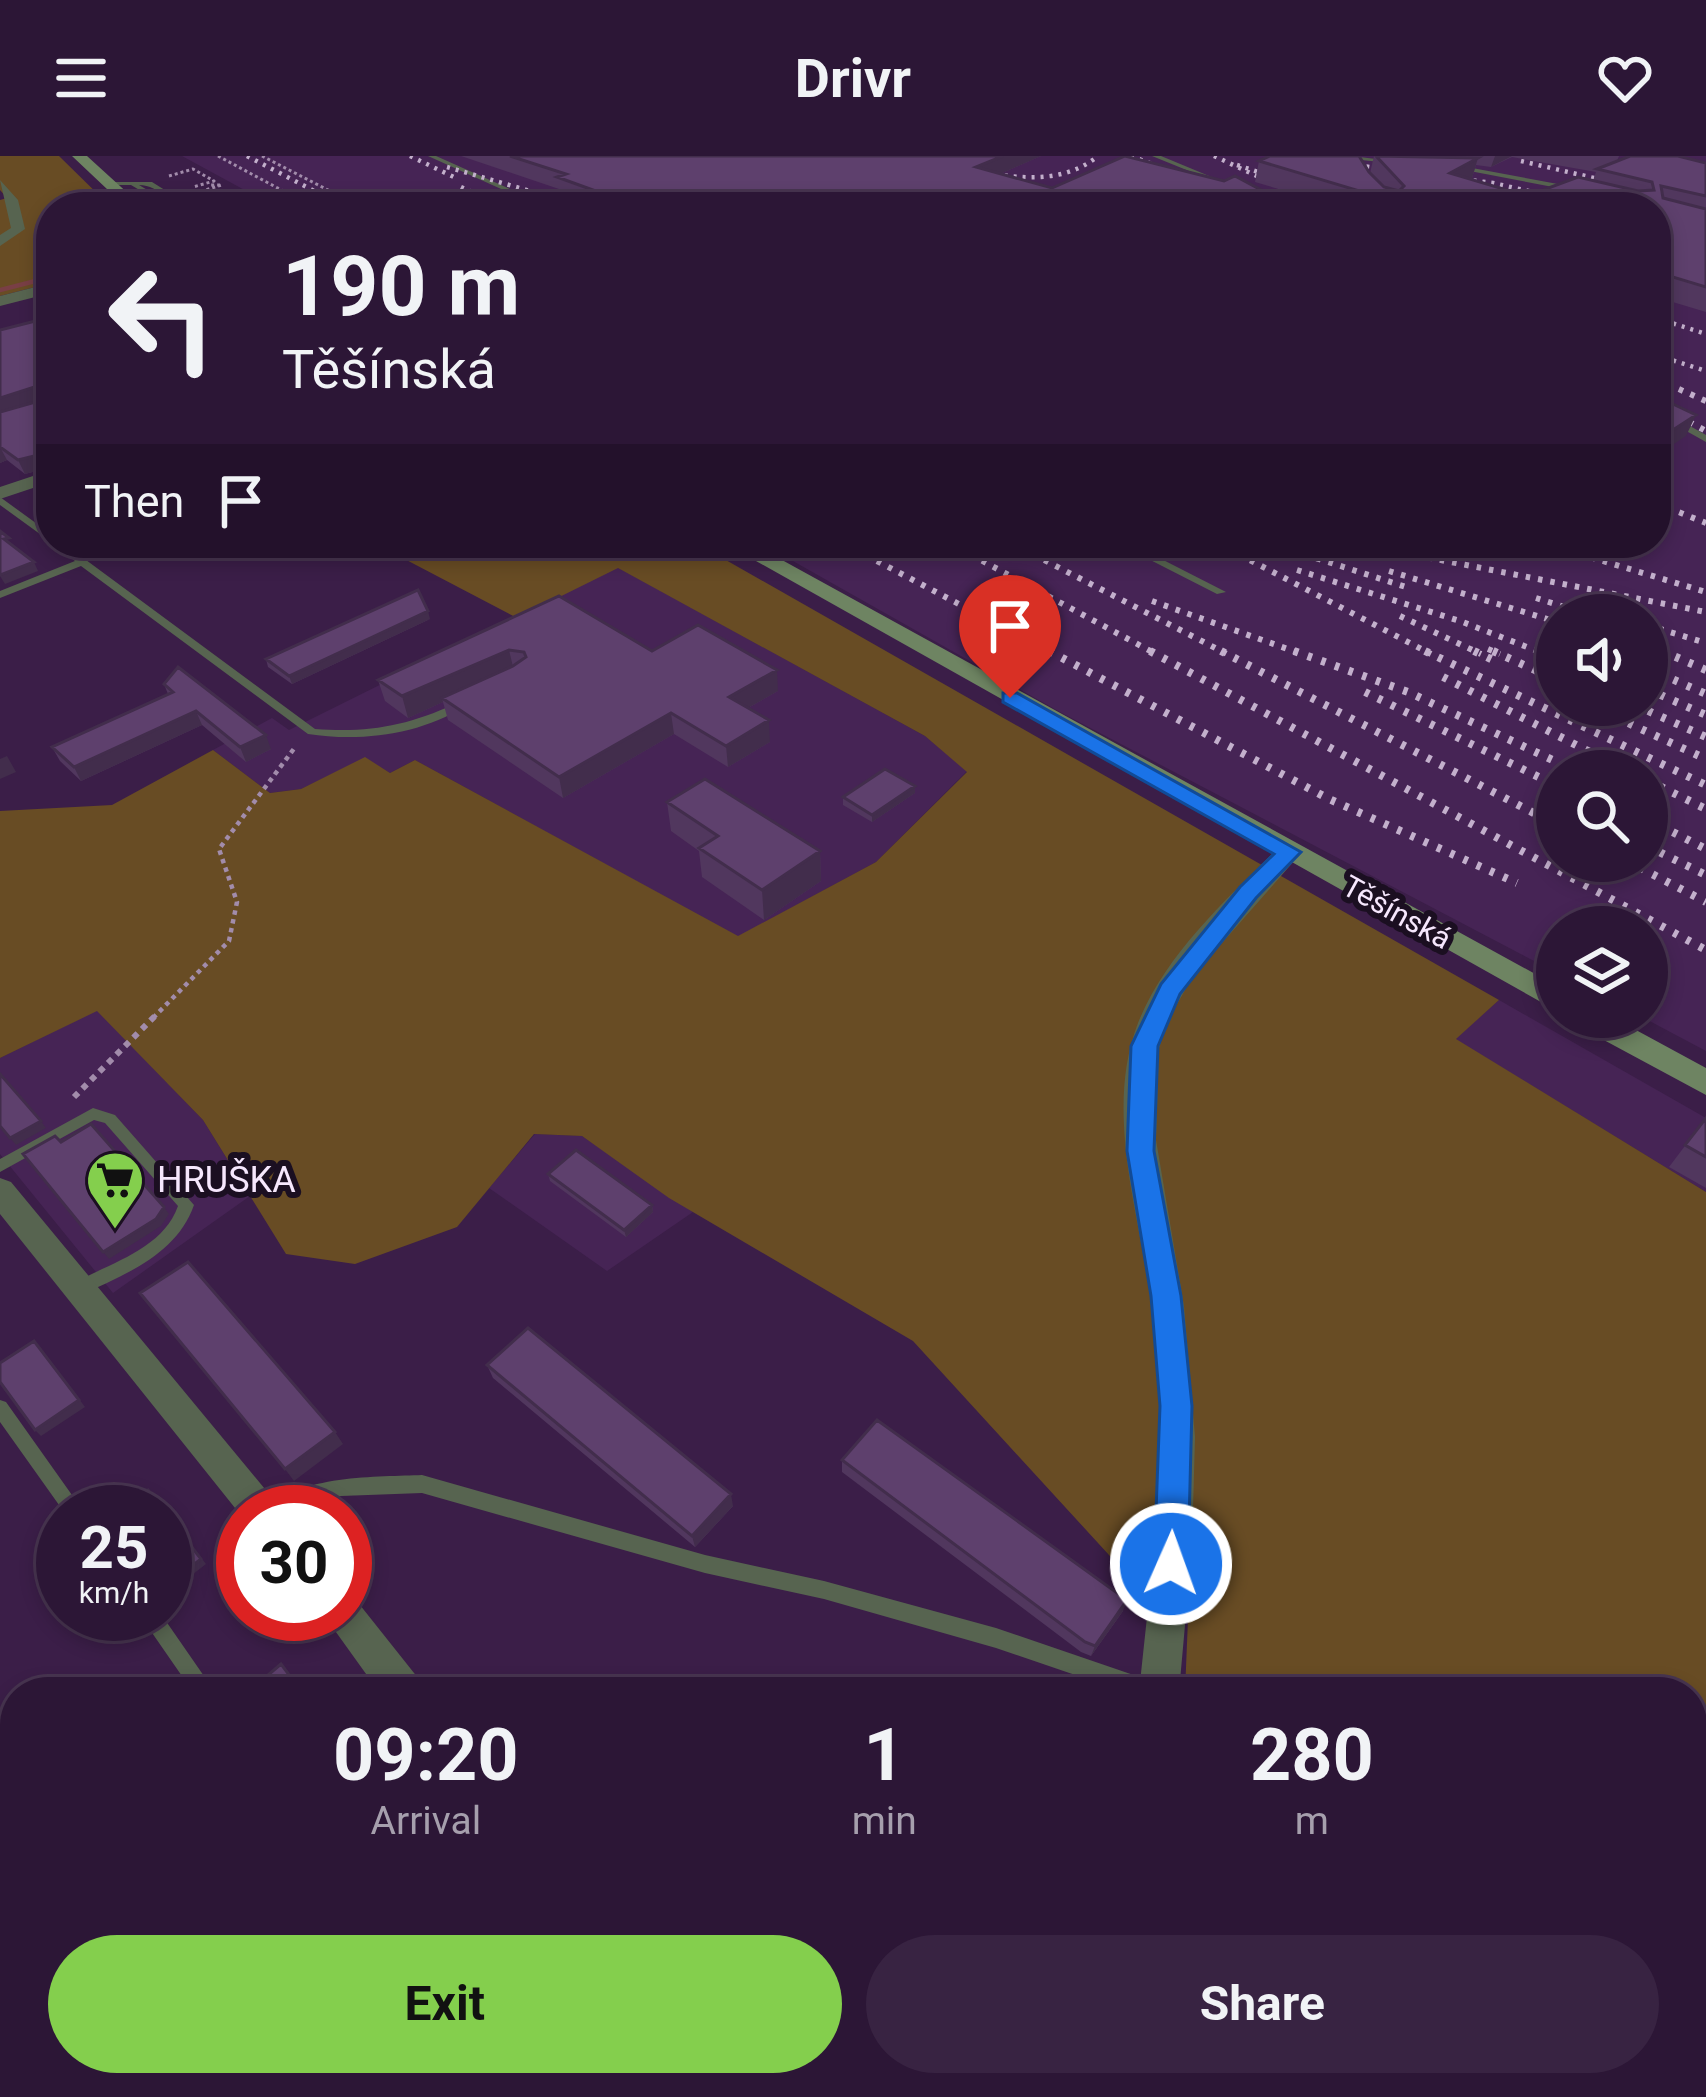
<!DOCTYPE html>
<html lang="en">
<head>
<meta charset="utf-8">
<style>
  :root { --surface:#2c1636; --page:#382342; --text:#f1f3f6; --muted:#a69fad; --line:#483551; --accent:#84cf4d }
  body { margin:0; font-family:Roboto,sans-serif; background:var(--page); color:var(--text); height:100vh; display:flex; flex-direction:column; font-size:45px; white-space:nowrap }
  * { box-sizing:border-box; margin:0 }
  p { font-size:39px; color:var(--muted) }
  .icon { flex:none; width:66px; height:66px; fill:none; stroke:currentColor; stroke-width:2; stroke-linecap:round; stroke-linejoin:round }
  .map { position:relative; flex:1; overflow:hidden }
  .details { position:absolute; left:0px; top:1521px; width:1707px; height:420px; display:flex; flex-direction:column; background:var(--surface); border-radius:48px 48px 0 0; box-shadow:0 6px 18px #0003,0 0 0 3px var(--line) }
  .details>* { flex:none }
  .hud { position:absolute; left:36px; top:36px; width:1635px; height:366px; border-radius:48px; box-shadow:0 6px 18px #0003,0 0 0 3px var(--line); background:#2c1636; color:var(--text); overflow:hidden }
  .fabs { position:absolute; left:1536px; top:438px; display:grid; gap:24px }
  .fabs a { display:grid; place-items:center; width:132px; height:132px; border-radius:50%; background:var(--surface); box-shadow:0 6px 18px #0003,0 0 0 3px var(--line); font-size:60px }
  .speed { position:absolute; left:36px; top:1329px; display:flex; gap:24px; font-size:60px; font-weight:700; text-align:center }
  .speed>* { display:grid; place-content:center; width:156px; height:156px; border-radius:50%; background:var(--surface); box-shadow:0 6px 18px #0003,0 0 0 3px var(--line); line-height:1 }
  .speed small { font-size:30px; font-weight:400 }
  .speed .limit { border:18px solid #d22; background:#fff; color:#111 }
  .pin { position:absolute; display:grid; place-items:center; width:102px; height:102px; color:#fff; margin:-123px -51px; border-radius:50% 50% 50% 0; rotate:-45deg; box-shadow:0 0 12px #0007 }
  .pin .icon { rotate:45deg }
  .me { position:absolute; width:132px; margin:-66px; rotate:2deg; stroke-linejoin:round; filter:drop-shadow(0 0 9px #0008) }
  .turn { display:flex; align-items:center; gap:42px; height:252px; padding:0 48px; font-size:54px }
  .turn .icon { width:156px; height:156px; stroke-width:2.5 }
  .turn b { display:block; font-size:84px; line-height:102px }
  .then { display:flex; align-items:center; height:114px; padding:0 48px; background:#0003; gap:24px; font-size:45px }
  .eta { display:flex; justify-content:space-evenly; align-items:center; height:204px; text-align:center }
  .eta b { font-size:72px; font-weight:700; line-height:84px }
  .action { display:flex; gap:24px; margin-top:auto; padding:24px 48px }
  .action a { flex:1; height:138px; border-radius:72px; background:var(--accent); color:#111; font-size:48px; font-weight:700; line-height:138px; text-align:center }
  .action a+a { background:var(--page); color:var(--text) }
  header { display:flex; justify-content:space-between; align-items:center; height:156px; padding:0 48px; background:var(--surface); font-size:54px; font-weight:700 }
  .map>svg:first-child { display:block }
</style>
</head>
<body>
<header><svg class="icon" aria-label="menu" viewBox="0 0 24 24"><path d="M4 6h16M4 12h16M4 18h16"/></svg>Drivr<svg class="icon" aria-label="heart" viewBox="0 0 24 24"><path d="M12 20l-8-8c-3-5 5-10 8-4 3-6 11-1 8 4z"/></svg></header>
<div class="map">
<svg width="1706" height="1941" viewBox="0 0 1706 1941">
  <rect width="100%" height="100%" fill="#3b1e48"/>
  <!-- built -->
  <path fill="#462455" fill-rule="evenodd" d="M182 0H1706V895L1642 861H1647V771H1557V817L1060 556 761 387H1656V51H239L263 44ZM1557 459H1647V549H1557ZM1557 615H1647V705H1557Z
    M617 411 925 580 967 615 876 706 738 781 415 604 390 617 365 602 301 633 270 637 213 594 272 562 289 574Z
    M1499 844 1706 962V1036L1455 883Z
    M97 854 203 964 250 1040 113 1137 0 998V902Z
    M535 978 582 980 693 1056 607 1115 489 1032Z"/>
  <!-- green -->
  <path fill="#684c24" d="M0 0H59L111 51H51V127L0 140V44L7 42 0 34Z
    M374 387H696L1499 844 1456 883 1706 1036V1941H1231L1214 1930 1208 1941H1036L1043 1926H1692V1536H1185L1190 1414 1120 1411 913 1185 669 1042 582 980 534 978 457 1071 355 1108 286 1098 203 964 97 855 0 902V655L112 649 213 594 270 637 301 633 365 601 390 617 415 604 738 780 876 706 967 616 925 580 618 412 517 462Z"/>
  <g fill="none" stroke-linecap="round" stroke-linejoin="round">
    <!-- stream -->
    <path stroke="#793f45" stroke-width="4.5" d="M0 134 51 121"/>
    <!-- path-far2 -->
    <path stroke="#a28cab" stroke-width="3" stroke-dasharray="3 3" stroke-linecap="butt" d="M218 0 313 51
      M262 0 361 51
      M169 20 193 13 214 25 193 31
      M195 37 222 29H210"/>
    <!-- path-far1 -->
    <path stroke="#a28cab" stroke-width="4.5" stroke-dasharray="4.5 4.5" stroke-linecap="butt" d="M153 862 229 785 237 746 219 693 296 590"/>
    <!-- path -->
    <path stroke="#a28cab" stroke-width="6" stroke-dasharray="6 6" stroke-linecap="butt" d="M74 941 156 859"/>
    <!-- service -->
    <path fill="#576450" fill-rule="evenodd" d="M428 0H436L550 51H541Z
      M1152 0H1161L1226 27 1221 28Z
      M1323 0H1351L1393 5 1390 7Z
      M1456 9 1574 31 1577 33 1574 35 1454 12Z
      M109 26H152L192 51C172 51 160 29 139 29L176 51H168L131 29H107Z
      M1656 251 1706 279V286L1656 258Z
      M0 341 51 378V386L0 349Z
      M52 387H63L315 573C369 577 406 570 455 548L459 547 465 550C420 579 360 586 308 578L81 410 0 442V435L75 405Z
      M1117 387H1130L1226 436 1217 438Z
      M93 952 115 959 194 1049C177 1098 125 1119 80 1139L74 1137 72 1132 74 1127C110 1107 163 1093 178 1050L105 967 94 964 0 1016V1003Z
      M0 1244 6 1246 84 1356H64L0 1266Z
      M422 1319 705 1399 824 1425 996 1472 1154 1526 1161 1529 1164 1536H1125L996 1492 824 1443 705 1417 422 1337 341 1340 297 1352 292 1356H269C293 1318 381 1321 422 1319Z
      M139 1458H161L215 1536H193Z
      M0 1717C19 1725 15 1746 15 1764 0 1756 0 1735 0 1717Z
      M103 1926H128L136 1941H111Z
      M477 1926H505L515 1941H487Z
      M576 1926H600V1941H576Z"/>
    <!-- minor -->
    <path fill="#576450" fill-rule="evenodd" d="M0 24 18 44 25 73 0 90V79L11 72Z
      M51 127V137L0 150V140Z
      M51 314V326L0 343V331Z
      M1289 688 1302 696 1193 820 1167 866 1159 892 1156 984 1184 1150 1195 1281 1192 1391 1179 1536H1139C1149 1439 1162 1343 1159 1246 1157 1209 1155 1173 1150 1137 1137 1051 1105 952 1138 867 1166 797 1228 742 1280 690Z
      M0 1022 11 1026 274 1344 279 1356H243V1362L0 1058Z
      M345 1440 356 1444 418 1522 424 1536H379L323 1458H345Z
      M689 1926H741L748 1941H695Z
      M995 1926H1042L1036 1941H988Z"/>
    <!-- secondary -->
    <path fill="#6e8462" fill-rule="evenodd" d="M72 0H87L143 51H126Z
      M724 387H751L1557 830V855Z
      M1572 861H1612L1706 912V939L1576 869Z"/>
    <!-- rail-far2 -->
    <path stroke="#c3b0cc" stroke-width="4.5" stroke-dasharray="3 6" stroke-linecap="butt" d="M247 0 345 51
      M410 0 458 23
      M1131 0 1176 17
      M1214 0 1323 51
      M1286 0 1493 27 1599 51
      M1521 5 1624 29
      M1237 9 1286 25
      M447 11 582 50
      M978 15C1018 23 1064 28 1098 0
      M461 31 504 51
      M1656 162 1706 178
      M1656 199 1706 215"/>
    <!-- rail-far1 -->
    <path stroke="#c3b0cc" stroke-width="6" stroke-dasharray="4.5 8" stroke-linecap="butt" d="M1656 223 1706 245
      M1656 248 1706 275
      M1656 347 1706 367
      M949 387 1156 498
      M1011 387 1227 498
      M1217 387 1431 498
      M1269 387 1406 431
      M1354 387 1706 456
      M1543 387 1706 436
      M877 405 1054 498
      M1297 414 1460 465 1545 498
      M1389 415 1557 466
      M1536 442 1590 459
      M1152 445 1302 498
      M1400 460 1481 498
      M1647 469 1706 487
      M1647 489 1669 498
      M1488 493 1500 498"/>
    <!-- rail -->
    <path stroke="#c3b0cc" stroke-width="8" stroke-dasharray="4.5 10" stroke-linecap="butt" d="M1049 495 1329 643 1517 727
      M1150 495 1706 794
      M1221 495 1557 669
      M1294 495 1408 536 1576 615
      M1425 495 1706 629
      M1474 495 1497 506
      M1493 495 1557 524
      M1537 495 1557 503
      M1662 495 1706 514
      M1647 512 1706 538
      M1443 521 1627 615
      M1647 533 1706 559
      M1365 536 1557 630
      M1589 549 1706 603
      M1635 549 1706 581
      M1647 624 1706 653
      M1647 663 1706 693
      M1647 690 1706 719
      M1627 705 1706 746"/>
  </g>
  <!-- wall -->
  <path fill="#51375e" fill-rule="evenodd" d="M461 0H1041L1000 18 1052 32 1293 51H574L573 44 560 39 559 33Z
    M1270 0H1361L1360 3 1370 17 1374 0H1619L1617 5 1706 7V156L1656 141V51H1339L1255 26 1259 5ZM1512 1 1596 16 1593 25 1527 40 1470 23 1472 22 1476 9 1491 11Z
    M51 161V348L47 345 37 319 48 315V312L25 318 7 304 0 307V174Z
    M102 387H144L117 398Z
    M559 440 652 495 778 535 748 552 770 586 728 611 674 578 563 642 448 564 443 546 408 562 385 545 378 524Z
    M430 463 292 528 268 511 266 503Z
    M164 528 271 593 246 606 202 569 81 625 60 605 52 591 168 538Z
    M915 637 872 666 843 649V641Z
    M667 646 820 695 821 725 764 764 702 721 699 695 671 675Z
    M1706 962V1032L1669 1011Z
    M548 1018 652 1049 653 1056 626 1081 550 1025Z
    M487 1209 733 1350 695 1391 493 1222Z
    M842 1304 1123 1455 1091 1500 1081 1496 842 1316Z"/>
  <!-- shaded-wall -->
  <path fill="#422d4c" d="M1003 0H1041L975 29 976 11Z
    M1495 0H1512L1491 11Z
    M1478 2 1472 22 1444 38 1450 17Z
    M1425 40 1422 51H1405L1406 49Z
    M44 228 50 242 0 257V242Z
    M1696 259 1686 280 1656 300V285Z
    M0 291 7 304 0 307Z
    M47 297 51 311 25 318 18 304Z
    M112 387H144L117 398Z
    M34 406 38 415 5 428 0 420Z
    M428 455 430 463 292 528 289 520Z
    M509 494 514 515 442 542 443 546 408 562 402 540Z
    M777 514 778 535 730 562 729 541Z
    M196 555 202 569 81 625 74 611Z
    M671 557 674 578 563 642 559 621Z
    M769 564 770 586 728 611 726 590Z
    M266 579 271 593 246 606 240 591Z
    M7 600 16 616 0 623V603Z
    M915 630V637L872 666V659Z
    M820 695 821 725 764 764 762 734Z
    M41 965 46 972 16 989 10 982Z
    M652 1049 653 1056 626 1081 624 1074Z
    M164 1051 169 1058 161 1070 109 1103 103 1096Z
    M40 1191 85 1251 41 1280 35 1274Z
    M335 1276 343 1288 294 1325 285 1313Z
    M731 1338 733 1350 695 1391 692 1380Z
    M154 1340 206 1408 165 1440V1431Z
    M1127 1444 1123 1455 1091 1500 1095 1490Z
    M219 1928 226 1929 233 1941H228Z"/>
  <!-- building -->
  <path fill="#5e406d" stroke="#422d4c" stroke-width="3" d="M510 0H1003L976 11 1052 32 1125 0 1224 25 1235 20 1293 51H602L573 41 593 34 557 21 566 18Z
    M1270 0H1359L1369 16 1384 31 1399 35 1404 30 1376 0 1478 2 1450 17 1527 40 1578 21 1638 35 1654 34 1652 26 1597 13 1630 0H1678L1706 7V40L1661 30 1663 42 1706 53V131L1656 116V51H1465L1425 40 1406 49 1259 5Z
    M51 161V339L40 331 48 328 37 319 48 315 47 297 18 304 0 291V256L46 243 50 233 44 228 0 242V174Z
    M1656 240 1696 259 1656 285Z
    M0 375 9 382 4 383 34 406 0 419Z
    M418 434 428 455 289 520 266 503Z
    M559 440 652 495 698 469 777 514 729 541 769 564 726 590 671 557 559 621 442 542 513 510 526 501 524 496 509 494 402 540 378 524Z
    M178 511 266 579 240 591 196 555 74 611 52 591 173 536 164 528Z
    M885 613 915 630 872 659 843 641Z
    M705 623 820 695 762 734 699 692 718 680 667 646Z
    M1605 759 1627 771H1594Z
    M0 918 41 965 10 982 0 970Z
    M1706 962V1001L1685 989Z
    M91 968 164 1051 156 1063 103 1096 23 998 55 980 61 986Z
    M576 994 652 1049 624 1074 548 1018Z
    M188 1106 335 1276 285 1313 140 1137Z
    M528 1172 731 1338 692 1380 487 1209Z
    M34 1185 79 1244 35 1274 0 1226V1207Z
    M877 1264 1127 1444 1095 1490 1085 1486 842 1304Z
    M148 1334 201 1403 165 1431V1356H118Z
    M281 1508 302 1536H248Z
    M219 1928 228 1941H206Z"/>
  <!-- route -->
  <path fill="#1a73e8" stroke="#114b97" stroke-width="3" d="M1003 537H1017L1301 696 1256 742 1180 838 1158 890 1154 995 1181 1140 1192 1250 1188 1408 1183 1419 1171 1424 1159 1419 1154 1408 1160 1250 1151 1140 1127 995 1131 890 1161 828 1240 731 1274 698 1003 546Z"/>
  <!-- icons -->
  <defs>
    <symbol id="supermarket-pin" viewBox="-11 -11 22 30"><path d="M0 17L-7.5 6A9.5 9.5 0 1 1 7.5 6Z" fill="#84cf4d" stroke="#1b0f21"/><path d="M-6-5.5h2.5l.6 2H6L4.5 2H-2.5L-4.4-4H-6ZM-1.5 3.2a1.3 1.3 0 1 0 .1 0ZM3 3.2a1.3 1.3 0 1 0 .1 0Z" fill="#111"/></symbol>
  </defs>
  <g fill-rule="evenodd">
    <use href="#supermarket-pin" x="82" y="991" width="66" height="90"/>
  </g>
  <g text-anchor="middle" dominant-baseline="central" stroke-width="12" stroke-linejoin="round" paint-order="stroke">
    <!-- far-street labels -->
    <g font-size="30" fill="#f6e7fd" stroke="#1b0f21">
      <text transform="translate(1397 756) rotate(29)">Těšínská</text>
    </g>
    <!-- poi labels -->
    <g font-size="36" fill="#f6e7fd" stroke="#1b0f21" text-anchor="start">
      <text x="157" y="1024">HRUŠKA</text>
    </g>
  </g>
</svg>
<div class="fabs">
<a><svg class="icon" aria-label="sound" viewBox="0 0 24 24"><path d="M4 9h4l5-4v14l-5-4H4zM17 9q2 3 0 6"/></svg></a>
<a><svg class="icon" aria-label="search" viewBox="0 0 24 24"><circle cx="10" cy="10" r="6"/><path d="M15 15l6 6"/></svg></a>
<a><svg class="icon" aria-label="layers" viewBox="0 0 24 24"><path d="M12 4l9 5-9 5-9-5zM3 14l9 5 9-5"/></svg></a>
</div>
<div class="speed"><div>25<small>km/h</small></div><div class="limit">30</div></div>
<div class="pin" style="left:1010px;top:542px;background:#d93025"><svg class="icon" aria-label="arrive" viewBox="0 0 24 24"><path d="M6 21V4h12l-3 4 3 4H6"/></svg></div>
<svg class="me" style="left:1171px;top:1408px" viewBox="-20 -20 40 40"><circle r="17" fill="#1a73e8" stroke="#fff" stroke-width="3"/><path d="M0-11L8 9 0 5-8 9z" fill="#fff"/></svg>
<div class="hud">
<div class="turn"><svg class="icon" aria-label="left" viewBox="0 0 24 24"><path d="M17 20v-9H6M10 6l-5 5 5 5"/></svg><div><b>190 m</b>Těšínská</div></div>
<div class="then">Then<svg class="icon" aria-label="arrive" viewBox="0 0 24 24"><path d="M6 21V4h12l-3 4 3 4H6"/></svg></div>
</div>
<section class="details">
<div class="eta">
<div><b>09:20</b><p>Arrival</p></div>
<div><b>1</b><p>min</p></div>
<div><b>280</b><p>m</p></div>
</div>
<div class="action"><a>Exit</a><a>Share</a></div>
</section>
</div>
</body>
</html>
